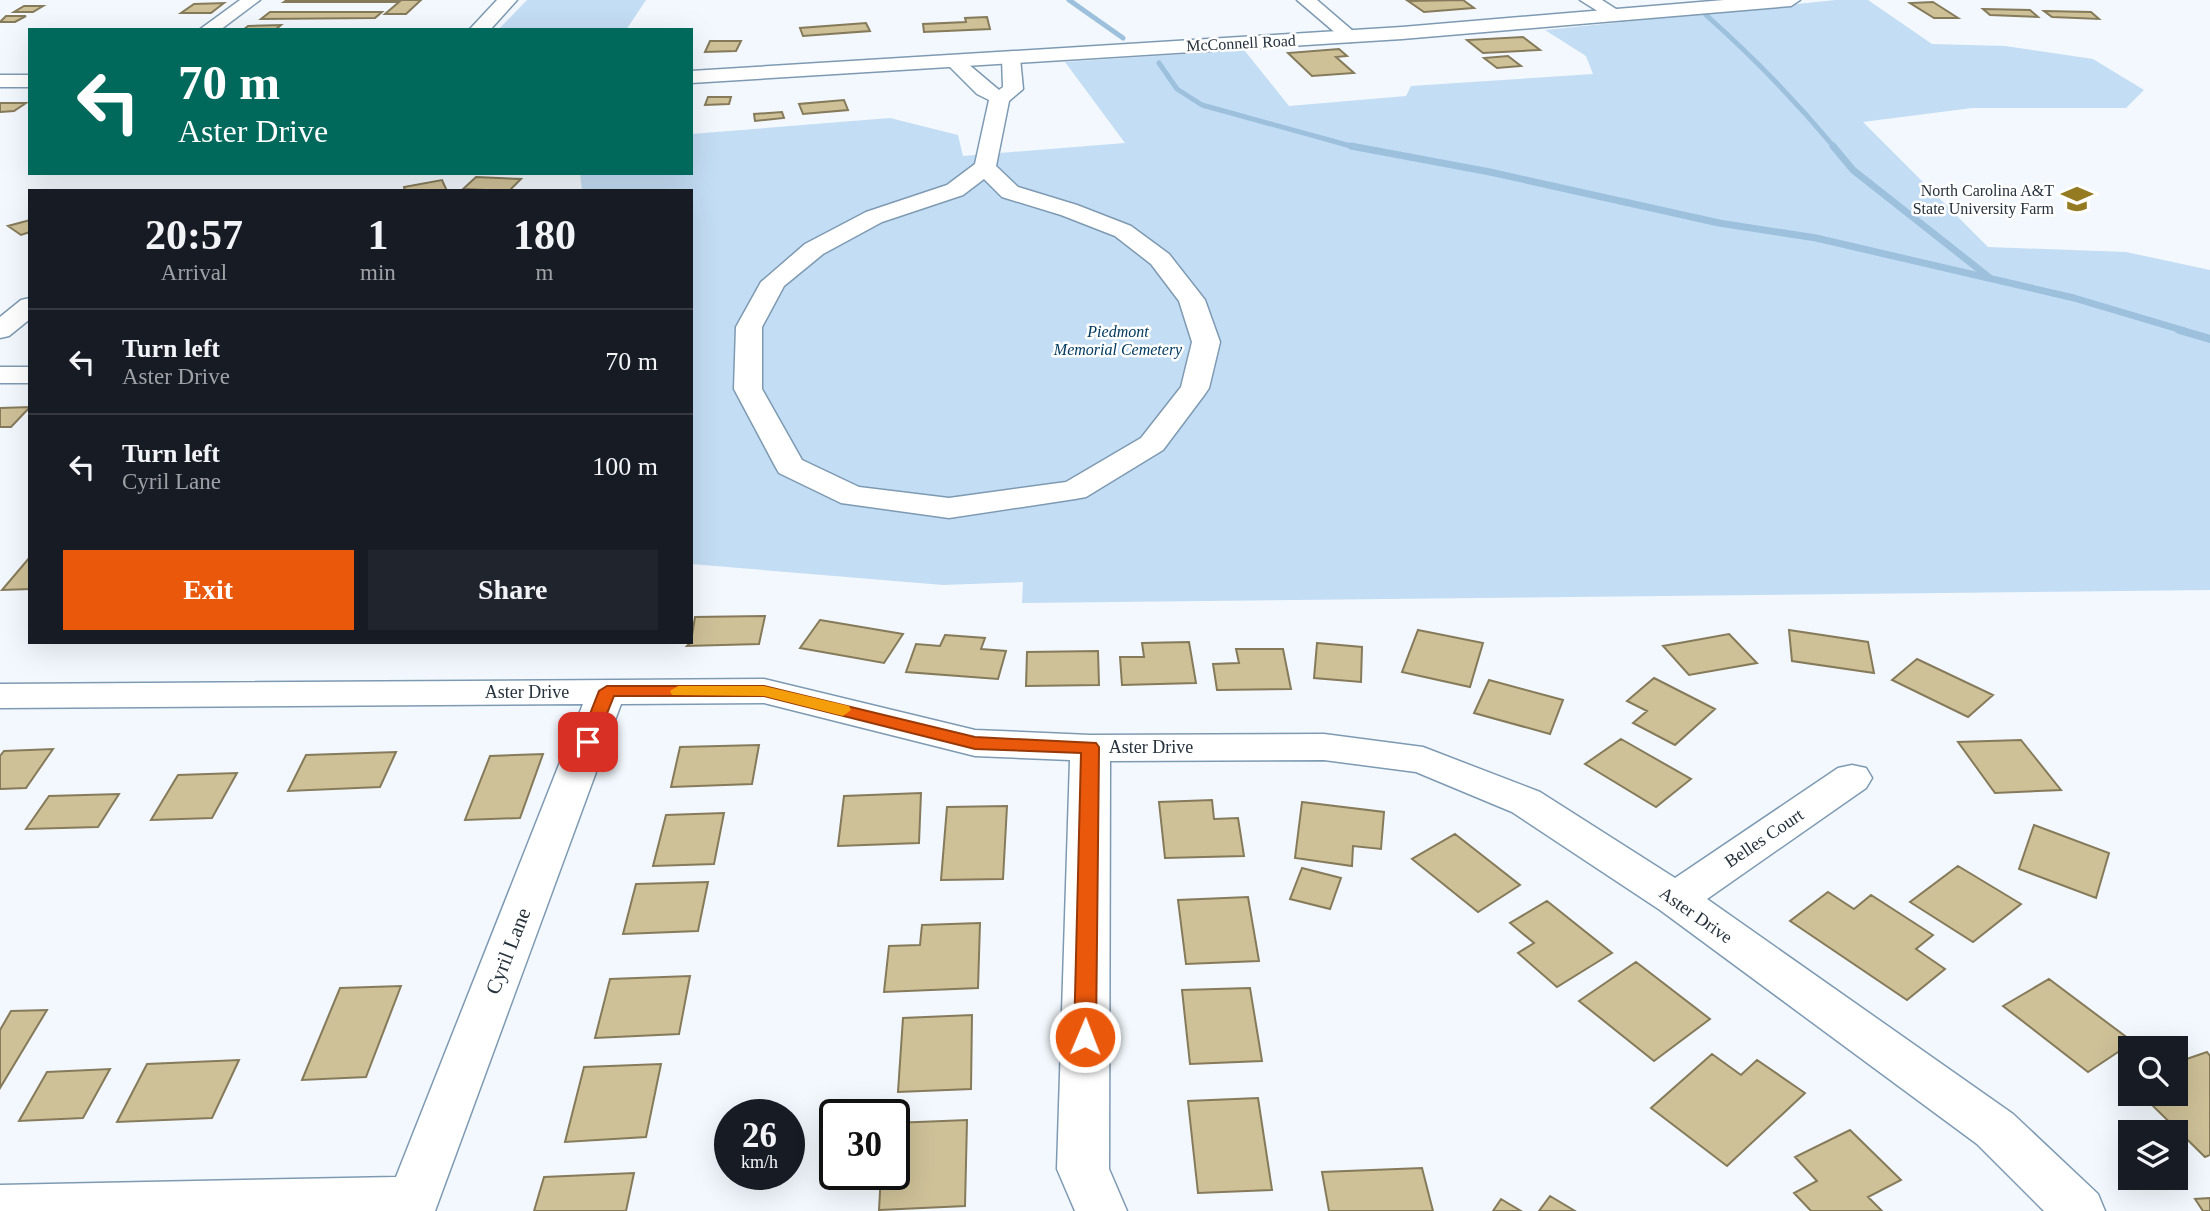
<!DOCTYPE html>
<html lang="en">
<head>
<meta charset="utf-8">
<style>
  :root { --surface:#171b24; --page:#20242c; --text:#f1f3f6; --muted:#9ea1a6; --line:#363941; --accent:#ea580c }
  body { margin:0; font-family:Georgia,serif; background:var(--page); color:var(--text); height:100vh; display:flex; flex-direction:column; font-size:26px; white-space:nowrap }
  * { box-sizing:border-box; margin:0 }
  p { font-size:23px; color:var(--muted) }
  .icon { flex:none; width:38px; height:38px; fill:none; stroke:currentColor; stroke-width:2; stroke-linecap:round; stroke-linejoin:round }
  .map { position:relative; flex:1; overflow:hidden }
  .sheet { position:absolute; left:28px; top:189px; width:665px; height:455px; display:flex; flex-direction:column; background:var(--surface); border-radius:0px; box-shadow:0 7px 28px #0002 }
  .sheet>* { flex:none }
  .hud { position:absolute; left:28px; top:28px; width:665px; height:147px; border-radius:0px; box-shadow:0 7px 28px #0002; background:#00695c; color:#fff; overflow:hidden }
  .tools { position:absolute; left:2118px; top:1036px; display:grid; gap:14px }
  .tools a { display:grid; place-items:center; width:70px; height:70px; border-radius:0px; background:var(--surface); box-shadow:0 7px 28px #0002; font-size:35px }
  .speed { position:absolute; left:714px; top:1099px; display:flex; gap:14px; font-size:35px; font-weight:700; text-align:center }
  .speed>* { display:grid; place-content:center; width:91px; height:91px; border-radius:50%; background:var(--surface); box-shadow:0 7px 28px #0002; line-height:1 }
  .speed small { font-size:18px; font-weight:400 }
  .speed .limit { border:4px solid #111; border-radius:10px; background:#fff; color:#111 }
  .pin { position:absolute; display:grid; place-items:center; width:60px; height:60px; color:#fff; margin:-30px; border-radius:14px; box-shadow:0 4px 10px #0006 }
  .me { position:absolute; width:77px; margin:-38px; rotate:1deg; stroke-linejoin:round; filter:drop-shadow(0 0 5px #0008) }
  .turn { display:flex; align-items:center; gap:24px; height:147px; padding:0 35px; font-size:32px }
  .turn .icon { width:91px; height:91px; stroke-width:2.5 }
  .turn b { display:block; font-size:49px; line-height:60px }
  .eta { display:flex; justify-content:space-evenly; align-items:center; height:119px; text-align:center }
  .eta b { font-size:42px; font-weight:600; line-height:49px }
  .primary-button { display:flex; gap:14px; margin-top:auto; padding:14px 35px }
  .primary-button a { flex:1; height:80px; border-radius:0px; background:var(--accent); color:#fff; font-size:28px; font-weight:600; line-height:80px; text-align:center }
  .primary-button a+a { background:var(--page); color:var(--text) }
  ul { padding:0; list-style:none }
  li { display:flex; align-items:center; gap:21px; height:105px; padding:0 35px; border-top:2px solid var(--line) }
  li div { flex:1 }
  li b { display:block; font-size:26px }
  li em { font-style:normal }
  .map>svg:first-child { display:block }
</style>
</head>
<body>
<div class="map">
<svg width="2210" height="1211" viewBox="0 0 2210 1211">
  <rect width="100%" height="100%" fill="#f2f8fd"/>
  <!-- green -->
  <path fill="#c3ddf4" d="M527 0H646L626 30H498Z
    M1836 0H1868L1932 44 2005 46 2093 59 2144 90 2126 108H1972L1863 122 1988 247 2126 252 2210 270V590L1022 603 1023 582 943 585 691 564V191H582L580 173H691V134L890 118 958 135 963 156 1125 143 1065 62 1244 50 1289 106 1406 96 1411 86 1593 74 1586 56 1545 30Z"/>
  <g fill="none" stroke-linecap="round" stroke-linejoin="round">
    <!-- stream-far2 -->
    <path stroke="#9dc0dd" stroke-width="5" d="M1069 0 1123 38
      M1706 15C1752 56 1795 100 1835 148
      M1159 63 1177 89 1202 105 1358 148"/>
    <!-- stream-far1 -->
    <path stroke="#9dc0dd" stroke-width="7" d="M1351 146 1490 172 1719 223 1816 238 2074 298 2185 331
      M1833 146 1853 170 1990 278"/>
    <!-- stream -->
    <path stroke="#9dc0dd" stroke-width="8" d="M2179 330 2210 339"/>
  </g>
  <!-- building -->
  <path fill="#cec198" stroke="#857a5a" stroke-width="2" d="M287 0H421L406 14H385L399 2H284Z
    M1463 0 1474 8 1424 12 1408 1Z
    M1933 2 1958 18H1934L1910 3Z
    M224 3 211 13H181L194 4Z
    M24 6H43L33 12H14Z
    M1983 9 2030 10 2038 17 1990 15Z
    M2044 11 2091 12 2099 19 2052 17Z
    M270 12H382L375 18 261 19Z
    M6 16H26L15 22H0Z
    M987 17 990 29 924 32 923 24 966 22 965 18Z
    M866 23 870 31 803 36 800 28Z
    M281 25 275 30H243L248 26Z
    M1523 37 1540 50 1483 53 1467 40Z
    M710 41H741L736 51 705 52Z
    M1339 49 1347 56 1336 57 1354 73 1312 76 1288 53Z
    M1508 56 1521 66 1497 68 1484 58Z
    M708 97H731L729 104 705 105Z
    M844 100 848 110 803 114 799 104Z
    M0 103H26L14 111 0 112Z
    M782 112 784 118 755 121 754 114Z
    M476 177 521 179 509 191 463 189Z
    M442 180 447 191H405L404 187Z
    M30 220V232L21 235 8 226Z
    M30 407 11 427H0V408Z
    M30 557V589L2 590Z
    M765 616 759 644 687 646 691 642 695 617Z
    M820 620 903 634 884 663 800 648Z
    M1418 630 1483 643 1470 687 1402 672Z
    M1789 630 1868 642 1874 673 1792 661Z
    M1729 634 1757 663 1689 675 1663 646Z
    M945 635 985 638 981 649 1006 651 998 679 906 672 916 644 940 646Z
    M1189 642 1196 683 1122 685 1120 657H1144L1142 643Z
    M1317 643 1362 647 1361 682 1314 678Z
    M1236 649H1283L1291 689 1217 690 1213 664 1239 663Z
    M1098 651 1099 685 1026 686 1027 652Z
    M1917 659 1993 695 1968 717 1892 680Z
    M1654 678 1715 709 1675 745 1633 723 1647 711 1627 701Z
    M1489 680 1563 700 1550 734 1474 713Z
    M1621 739 1691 779 1656 807 1585 764Z
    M2021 740 2061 790 1995 793 1958 742Z
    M759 745 752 784 671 787 680 747Z
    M53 749 26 788 0 789V756L4 751Z
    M396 752 380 787 288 791 306 755Z
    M543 754 520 818 465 820 490 756Z
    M237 773 212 818 151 820 178 775Z
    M921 793 919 843 838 846 844 796Z
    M119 794 98 827 26 829 49 796Z
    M1212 800 1214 819 1238 818 1244 856 1165 858 1159 802Z
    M1302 802 1384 812 1381 849 1353 846 1352 866 1295 858Z
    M1007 806 1003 879 941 880 947 807Z
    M724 813 714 864 653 866 666 815Z
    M2034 825 2109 853 2096 898 2019 869Z
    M1455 834 1520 885 1478 912 1412 859Z
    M1958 866 2021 904 1973 942 1910 902Z
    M1302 868 1341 878 1330 909 1290 899Z
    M708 882 698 931 623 934 636 884Z
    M1828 892 1854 909 1871 895 1933 935 1916 949 1945 969 1907 1000 1790 921Z
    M1248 897 1259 961 1186 964 1178 900Z
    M1547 901 1612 953 1557 987 1518 953 1534 943 1510 923Z
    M980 923 978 988 884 992 889 946 920 945 922 925Z
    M1636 962 1710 1019 1654 1061 1579 1001Z
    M690 976 679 1034 595 1038 610 979Z
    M2049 979 2133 1042 2088 1072 2003 1006Z
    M401 986 366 1077 302 1080 340 988Z
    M1250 988 1262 1061 1190 1064 1182 990Z
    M47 1010 0 1088V1030L11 1011Z
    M972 1015 971 1089 898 1092 903 1018Z
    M2207 1052 2210 1056V1155L2205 1157 2153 1106 2177 1098 2173 1094H2175V1063Z
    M1712 1054 1741 1075 1757 1060 1805 1093 1727 1166 1651 1108Z
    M239 1060 212 1118 117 1122 147 1064Z
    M661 1064 646 1137 565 1142 584 1067Z
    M110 1069 83 1118 19 1121 47 1072Z
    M1258 1098 1272 1190 1198 1193 1188 1101Z
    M967 1120 965 1206 879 1210 881 1174H894V1123Z
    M1850 1130 1901 1180 1868 1197 1882 1211H1811L1794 1193 1817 1181 1795 1157Z
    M1422 1168 1433 1211H1329L1322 1172Z
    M634 1173 626 1211H534L544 1177Z
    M1550 1196 1575 1211H1539Z
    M2210 1198V1211H2203L2195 1199Z
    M1501 1199 1521 1211H1493Z"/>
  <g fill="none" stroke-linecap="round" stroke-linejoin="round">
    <defs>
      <path id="minor" d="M240 0H260L220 30H199Z
        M1297 0H1317L1360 37 1351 42 1345 41Z
        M1580 0H1602L1627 16 1624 20H1612Z
        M1011 52 1020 58 1023 89 1009 101 996 166 1018 187 1077 205 1131 226 1169 254 1205 300 1220 342 1209 388 1205 394 1163 450 1086 497 1075 499 949 518 841 503 779 473 775 466 734 389 736 327 761 282 805 244 866 212 947 185 975 164 989 100 977 94 945 62 947 58H961L999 90 1003 87 1002 58ZM984 179 1002 197 1061 215 1115 236 1151 264 1179 301 1192 342 1181 387 1141 438 1066 482 949 498 859 487 802 460 762 389V327L784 286 823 254 882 222 963 195Z
        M30 298V319L9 336 0 338V317L21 300Z
        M0 367H30V383H0Z
        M764 679 975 730 1090 735 1324 734 1423 747 1540 792 1675 878 1838 768 1852 765 1866 768 1872 778 1866 788 1707 899 2013 1114 2098 1194 2105 1211H2044L1977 1144 1660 910 1512 812 1416 772 1324 760 1110 761 1109 1169 1127 1211H1075L1057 1169 1070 760 975 756 764 703 621 704 435 1211H0V1185L396 1177 583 704 0 708V684Z"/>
      <path id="tertiary" d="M497 0H517L490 30H469Z
        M1724 0H1800L1791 6 1402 39 691 83V71L1402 27Z
        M0 75H30V87H0Z"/>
    </defs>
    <!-- minor casing -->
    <use href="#minor" stroke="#7e9ab2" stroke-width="3"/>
    <!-- tertiary casing -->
    <use href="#tertiary" stroke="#7e9ab2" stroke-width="3"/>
    <!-- minor -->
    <use href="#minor" fill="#fff" fill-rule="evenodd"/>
    <!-- tertiary -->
    <use href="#tertiary" fill="#fff" fill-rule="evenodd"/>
  </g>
  <!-- route -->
  <path fill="#ea580c" stroke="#983908" stroke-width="2" d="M607 686H764L975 737 1096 743 1099 747 1096 1037 1093 1043 1085 1046 1077 1043 1074 1037 1081 753 975 749 764 696H614L594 746H582L579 742 599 691Z"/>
  <!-- slow -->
  <path fill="#f59e0b" d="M678 686H764L849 706 851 710 843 716 764 696 672 695 670 691Z"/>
  <!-- icons -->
  <defs>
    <symbol id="university-bare" viewBox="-9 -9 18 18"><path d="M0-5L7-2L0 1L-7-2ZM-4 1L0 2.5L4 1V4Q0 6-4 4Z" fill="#947a21" stroke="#fff" stroke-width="2.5" paint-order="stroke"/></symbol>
  </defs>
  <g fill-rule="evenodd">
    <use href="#university-bare" x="2055" y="177" width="44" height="44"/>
  </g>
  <g text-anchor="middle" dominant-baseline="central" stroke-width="5" stroke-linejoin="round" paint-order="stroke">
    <!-- far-street labels -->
    <g font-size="16" fill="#26323c" stroke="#fff">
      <text transform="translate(1241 43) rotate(-3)">McConnell Road</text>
    </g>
    <!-- far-poi labels -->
    <g font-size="16" fill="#26323c" stroke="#fff" text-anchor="end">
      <text x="2054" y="190">North Carolina A&amp;T<tspan x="2054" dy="18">State University Farm</tspan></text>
    </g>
    <!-- far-park labels -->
    <g font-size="16" font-style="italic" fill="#003a60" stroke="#fff">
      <text x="1118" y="331">Piedmont<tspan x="1118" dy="18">Memorial Cemetery</tspan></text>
    </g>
    <!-- street labels -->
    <g font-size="18" fill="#26323c" stroke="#fff">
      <text x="527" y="692">Aster Drive</text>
      <text x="1151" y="747">Aster Drive</text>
      <text transform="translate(1764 838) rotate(-34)">Belles Court</text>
      <text transform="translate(1696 915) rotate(35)">Aster Drive</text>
    </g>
    <!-- near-street labels -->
    <g font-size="21" fill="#26323c" stroke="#fff">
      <text transform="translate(508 951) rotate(-69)">Cyril Lane</text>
    </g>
  </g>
</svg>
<div class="tools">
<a><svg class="icon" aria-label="search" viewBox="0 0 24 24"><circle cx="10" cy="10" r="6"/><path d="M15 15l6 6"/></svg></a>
<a><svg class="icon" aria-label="layers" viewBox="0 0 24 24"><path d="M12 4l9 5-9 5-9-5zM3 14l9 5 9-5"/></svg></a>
</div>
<div class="speed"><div>26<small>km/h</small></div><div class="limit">30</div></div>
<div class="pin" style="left:588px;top:742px;background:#d93025"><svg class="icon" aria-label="arrive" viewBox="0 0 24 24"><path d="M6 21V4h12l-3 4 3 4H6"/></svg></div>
<svg class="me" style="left:1085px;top:1037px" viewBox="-20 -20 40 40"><circle r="17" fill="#ea580c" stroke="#fff" stroke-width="3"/><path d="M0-11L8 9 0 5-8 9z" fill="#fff"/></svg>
<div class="hud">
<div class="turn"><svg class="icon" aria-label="left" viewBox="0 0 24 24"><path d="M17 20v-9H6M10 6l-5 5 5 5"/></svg><div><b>70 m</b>Aster Drive</div></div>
</div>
<section class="sheet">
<div class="eta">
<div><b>20:57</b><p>Arrival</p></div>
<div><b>1</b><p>min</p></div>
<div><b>180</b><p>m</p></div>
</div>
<ul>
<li><svg class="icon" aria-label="left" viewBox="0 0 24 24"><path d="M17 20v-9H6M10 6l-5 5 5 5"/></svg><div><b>Turn left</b><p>Aster Drive</p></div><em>70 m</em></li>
<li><svg class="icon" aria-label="left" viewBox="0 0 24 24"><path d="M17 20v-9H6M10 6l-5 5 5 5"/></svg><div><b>Turn left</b><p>Cyril Lane</p></div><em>100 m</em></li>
</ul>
<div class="primary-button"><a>Exit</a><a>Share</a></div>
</section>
</div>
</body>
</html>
